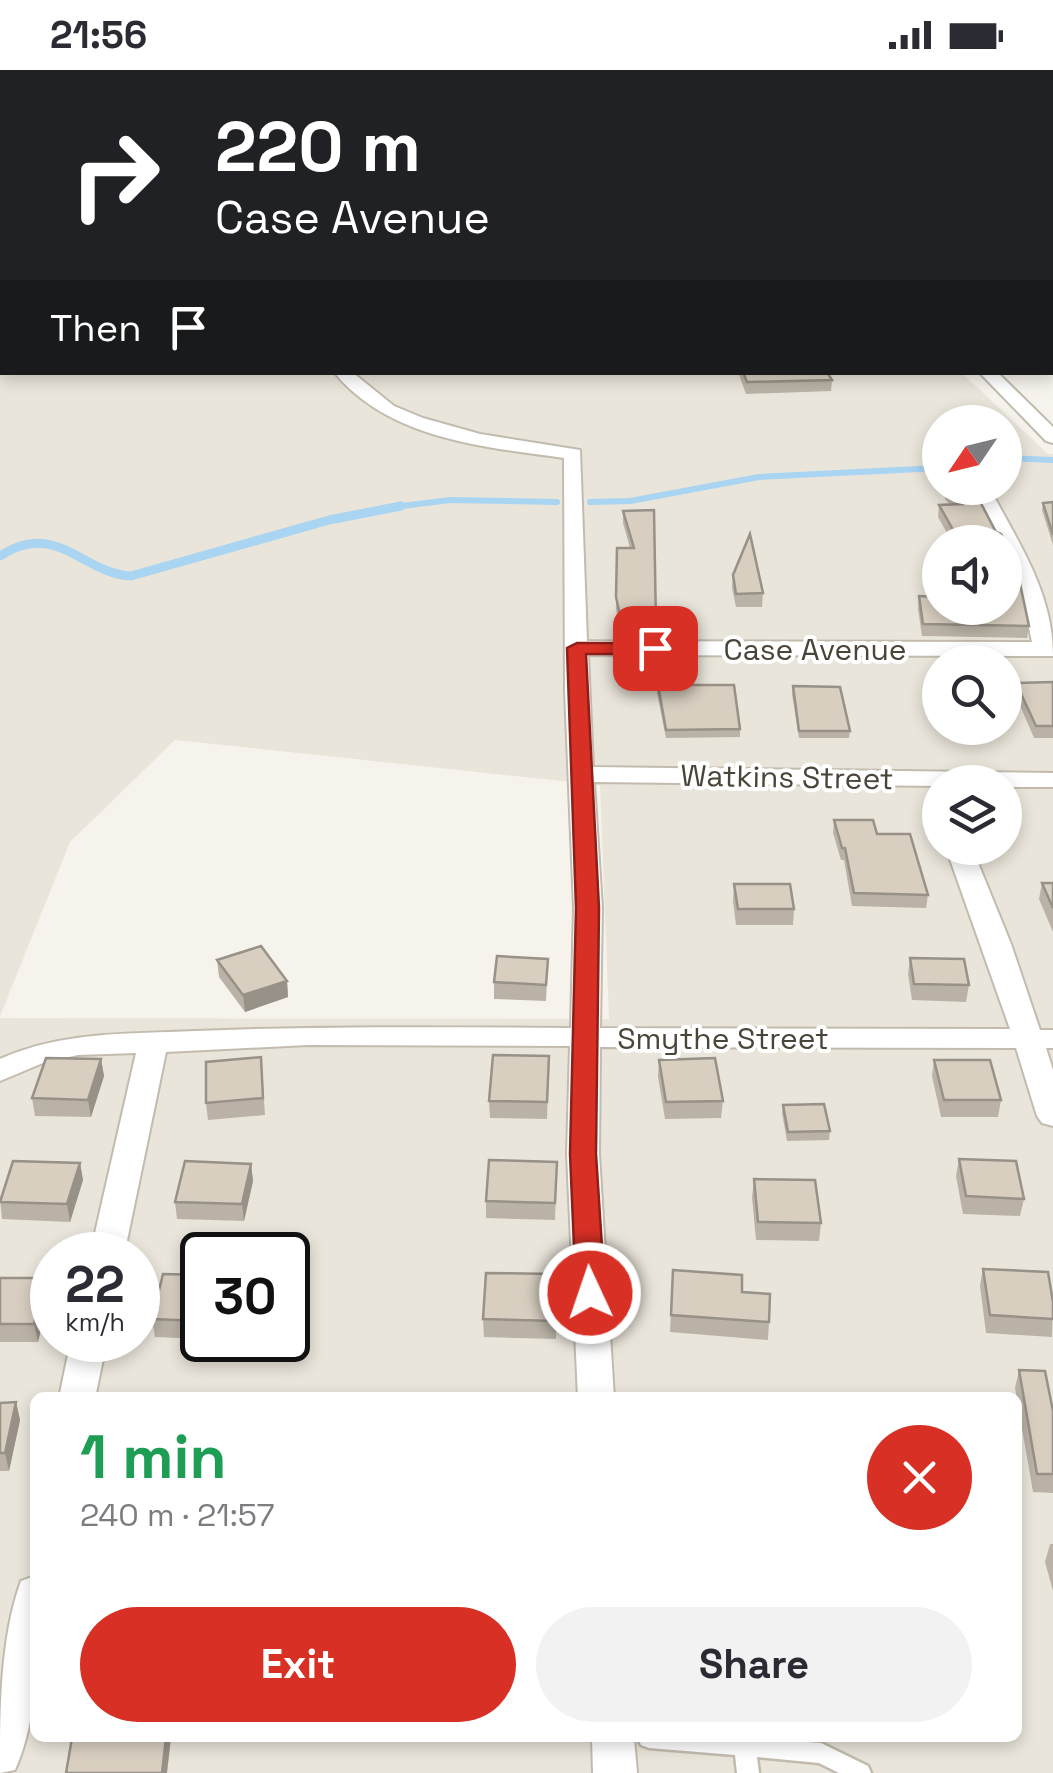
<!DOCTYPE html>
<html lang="en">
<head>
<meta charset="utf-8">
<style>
  :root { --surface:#fff; --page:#f2f2f3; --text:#2b2b33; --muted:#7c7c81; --accent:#d93025 }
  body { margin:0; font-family:"Space Grotesk",sans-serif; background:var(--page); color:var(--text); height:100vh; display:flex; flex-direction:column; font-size:38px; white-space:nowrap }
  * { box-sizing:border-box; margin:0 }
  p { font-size:32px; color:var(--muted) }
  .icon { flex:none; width:55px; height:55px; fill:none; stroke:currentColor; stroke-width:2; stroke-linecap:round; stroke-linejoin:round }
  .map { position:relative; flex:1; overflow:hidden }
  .sheet { position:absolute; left:30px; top:1322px; width:992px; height:350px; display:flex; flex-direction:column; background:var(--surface); border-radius:15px; box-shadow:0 5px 15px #0003 }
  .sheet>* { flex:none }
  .top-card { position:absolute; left:0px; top:0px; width:1055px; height:305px; box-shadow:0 5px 15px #0003; background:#202124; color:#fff; overflow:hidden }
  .needle { width:65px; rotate:235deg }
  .buttons { position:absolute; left:922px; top:335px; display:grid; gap:20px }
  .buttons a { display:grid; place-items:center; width:100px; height:100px; border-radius:50%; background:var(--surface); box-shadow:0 5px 15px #0003; font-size:50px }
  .speed { position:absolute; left:30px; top:1162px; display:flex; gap:20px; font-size:50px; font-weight:700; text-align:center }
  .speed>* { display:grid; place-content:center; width:130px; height:130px; border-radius:50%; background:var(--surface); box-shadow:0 5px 15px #0003; line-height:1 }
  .speed small { font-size:25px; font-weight:400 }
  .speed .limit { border:5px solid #111; border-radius:15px; background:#fff; color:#111 }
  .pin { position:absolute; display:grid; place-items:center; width:85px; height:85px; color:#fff; margin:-42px; border-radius:20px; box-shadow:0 5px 15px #0006 }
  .me { position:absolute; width:110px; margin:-55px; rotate:357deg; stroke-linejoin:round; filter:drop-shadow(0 0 8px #0008) }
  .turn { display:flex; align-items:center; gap:35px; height:210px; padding:0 50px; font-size:45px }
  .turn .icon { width:130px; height:130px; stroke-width:2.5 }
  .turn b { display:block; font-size:70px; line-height:85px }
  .then { display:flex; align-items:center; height:95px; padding:0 50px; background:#0003; gap:20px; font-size:38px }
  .round { display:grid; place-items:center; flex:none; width:105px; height:105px; border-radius:52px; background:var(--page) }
  .summary { display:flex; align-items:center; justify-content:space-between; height:170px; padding:0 50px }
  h1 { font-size:60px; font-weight:700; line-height:75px; color:#1e9e55 }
  .action { display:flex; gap:20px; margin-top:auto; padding:20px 50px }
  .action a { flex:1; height:115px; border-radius:60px; background:var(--accent); color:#fff; font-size:40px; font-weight:700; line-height:115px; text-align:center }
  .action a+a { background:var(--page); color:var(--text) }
  .status { display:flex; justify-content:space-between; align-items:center; height:70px; padding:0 50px; background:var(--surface); direction:ltr }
  .status svg { height:28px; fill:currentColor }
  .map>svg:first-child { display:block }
</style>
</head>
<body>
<div class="status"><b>21:56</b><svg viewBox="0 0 49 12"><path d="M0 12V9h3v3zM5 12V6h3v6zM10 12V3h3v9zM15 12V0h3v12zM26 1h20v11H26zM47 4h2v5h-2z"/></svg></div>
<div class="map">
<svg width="1053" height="1703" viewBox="0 0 1053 1703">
  <rect width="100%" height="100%" fill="#f6f3ec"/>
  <!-- residential -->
  <path fill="#eae5da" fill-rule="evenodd" d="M0 0 709 2H2V302L962 303 1048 384H1053V1703H0V948L609 949 600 715 175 670 70 772 0 946ZM940 352H1005V418H940ZM940 472H1005V538H940ZM940 592H1005V658H940ZM940 712H1005V778H940ZM52 1185H138V1270H52ZM202 1185H288V1270H202ZM35 1328H1018V1668H35Z"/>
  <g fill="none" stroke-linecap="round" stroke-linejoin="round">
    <!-- stream-far1 -->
    <path stroke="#a9d4f2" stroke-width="6" d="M1005 388 1053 390
      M590 432 630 431 759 407 940 398
      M386 438 450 430 557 432"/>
    <!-- stream -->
    <path stroke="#a9d4f2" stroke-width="9" d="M0 486C56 449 83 504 131 506L329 450 401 436"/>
    <defs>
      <path id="lane" d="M886 0H892L894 2H888Z
        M0 104H2V108L0 109Z
        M0 116 2 117V121H0Z
        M0 240H2V244H0Z
        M638 1668H755L821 1673 868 1696 871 1703H839L819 1693 757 1687 759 1703H737L735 1685 649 1678 641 1675Z"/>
      <path id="street" d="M669 0H683L684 2H671Z
        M0 6 2 7V13L0 14Z
        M0 213H2V223H0Z
        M334 302H352L394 336 423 348 480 364 580 380 587 571 1032 572 1020 515 1005 486V472H998L976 430 986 424 996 430C1023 480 1053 527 1053 586L588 585 593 697 1053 703V717H1005V712H940V716L594 712 602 838 600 958 1010 959 946 778H972L1011 874 1040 960H1053V978H1046L1053 1000V1056L1042 1053 1037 1046 1016 978 600 977 599 1084 614 1328H578L567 1084 570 976 308 975 166 982 124 1185H90L136 983 78 985 43 993 0 1011V989C62 961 129 964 195 961 321 956 446 957 571 958L574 838 565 621 564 388C484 377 388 369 334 302Z
        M979 302H997L1053 357V373L1046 371Z
        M71 1270H107L95 1328H59Z
        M35 1506C35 1570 42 1640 15 1700L0 1703C0 1640 0 1569 21 1511Z
        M592 1668H634L637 1703H593Z"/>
    </defs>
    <!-- lane casing -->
    <use href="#lane" stroke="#c2bbae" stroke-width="5"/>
    <!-- street casing -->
    <use href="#street" stroke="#c2bbae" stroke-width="4"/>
    <!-- lane -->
    <use href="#lane" fill="#fff" fill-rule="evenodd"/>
    <!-- street -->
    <use href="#street" fill="#fff" fill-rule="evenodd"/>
  </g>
  <!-- wall -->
  <path fill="#bab2a6" d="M775 0H858L866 2H778Z
    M738 302H827L832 310 831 321 746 324Z
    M947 418H977L976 424 996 462 1005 472H952L938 447 939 435 950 434 945 429Z
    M1053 432V475L1042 440 1043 433Z
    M623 441 656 555 655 567H622L616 539 617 478H630L623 453Z
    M733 505 763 523 762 537H736L732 518Z
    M919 526 1029 556 1027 568 922 566 918 539Z
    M1053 612V668H1034L1015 624 1016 613Z
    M658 615 740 659V667L666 668 657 623Z
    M793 616 850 661 849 668H799L792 624Z
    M834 750 877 764 928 825 926 838 852 836 844 790H841L833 763Z
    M1042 813H1053V862L1039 829Z
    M734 814 794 839 793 855H736L733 831Z
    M910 888 969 915 966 932 912 930 908 904Z
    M548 889 546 931 494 929V912Z
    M217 890 287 911 288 927 245 942 219 907Z
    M549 986 547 1049 490 1048 489 1031Z
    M261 987 265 1045 208 1050 206 1033Z
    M101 989 104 1006 91 1047 35 1046 32 1028Z
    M659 990 723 1031 721 1048 665 1049 658 1007Z
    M934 990 1001 1030 998 1047H941L932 1006Z
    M783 1035 830 1061 829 1070 787 1071 782 1043Z
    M959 1089 1024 1129 1020 1146 963 1144 956 1106Z
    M557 1092 555 1150 486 1148V1131Z
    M80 1093 83 1110 70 1152 2 1149 0 1128Z
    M251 1094 253 1111 244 1151 177 1149 175 1132Z
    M754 1109 821 1153 819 1171 756 1170 752 1127Z
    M983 1199 1053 1232 1052 1267 986 1263 980 1216Z
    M673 1200 742 1222 769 1252 768 1270 670 1262Z
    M557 1204 556 1269 484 1267 483 1249Z
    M202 1205V1269L155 1267 152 1249Z
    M0 1208H46L49 1226 38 1272H0Z
    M1019 1300 1053 1341V1423L1033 1422 1015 1318Z
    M16 1332 20 1350 9 1401H0V1333Z
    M1050 1474H1053V1521L1045 1492Z"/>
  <!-- shaded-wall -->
  <path fill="#979187" d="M241 0H262L263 2H217Z
    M287 911 288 927 245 942 243 925Z
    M101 989 104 1006 91 1047 88 1030Z
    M80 1093 83 1110 70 1152 67 1134Z
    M251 1094 253 1111 244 1151 242 1134Z
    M46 1208 49 1226 38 1272 34 1254Z
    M16 1332 20 1350 9 1401 5 1383Z
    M166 1668H171L167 1703H162Z"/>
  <!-- building -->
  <path fill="#d8cfc1" stroke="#979187" stroke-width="2.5" d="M57 0H241L217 2H59Z
    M791 0H858L866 2H794Z
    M0 14 2 18V59H0Z
    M743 302H827L832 310 747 312Z
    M947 418H976L974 420 996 462 1001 464 1005 472H960L939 435 962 434Z
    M1053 432V465L1043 433Z
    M654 440 656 555 622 554 616 527 617 478H634L623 441Z
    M750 464 763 523 736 524 733 505Z
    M1005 473 1018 504 1029 556 923 554 919 526 940 527V538H1005Z
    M1053 612V656H1036L1016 613Z
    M658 615H734L740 659 666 660Z
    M793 616 840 617 850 661H799Z
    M834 750H873L877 764H910L928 825 854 823 845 778H842Z
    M1042 813H1053V838Z
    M734 814H790L794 839H738Z
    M261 876 287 911 243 925 217 890Z
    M497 886 548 889 546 915 494 912Z
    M910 888 964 889 969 915 914 914Z
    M493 985 549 986 547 1032 489 1031Z
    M261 987 263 1028 206 1033V992Z
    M46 988 101 989 88 1030 32 1028Z
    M715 988 723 1031 666 1032 659 990Z
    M934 990H990L1001 1030H944Z
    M824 1034 830 1061 788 1062 783 1035Z
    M959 1089 1016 1091 1024 1129 966 1126Z
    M489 1090 557 1092 555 1133 486 1131Z
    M13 1091 80 1093 67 1134 0 1132Z
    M185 1091 251 1094 242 1134 175 1132Z
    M754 1109 815 1110 821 1153 758 1152Z
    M983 1199 1048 1202 1053 1232V1249L990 1245Z
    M673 1200 742 1205V1222L770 1224 769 1252 671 1245Z
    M486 1203 557 1204 556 1251 483 1249Z
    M163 1204 202 1205V1251L152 1249Z
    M0 1208H46L34 1254H0Z
    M1019 1300 1045 1301 1053 1341V1404H1037Z
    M16 1332 5 1383H0V1333Z
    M72 1668H166L162 1703H66Z"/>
  <!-- route -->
  <path fill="#d93025" stroke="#8d1f18" stroke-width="2.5" d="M577 573H655L664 578 655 584H586L599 838 596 1084 605 1223 601 1231 590 1234 580 1231 576 1223 570 1084 576 838 567 578Z"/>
  <g text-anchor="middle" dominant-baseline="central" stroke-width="8" stroke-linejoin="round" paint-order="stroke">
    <!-- street labels -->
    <g font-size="30" fill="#4b4439" stroke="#fff">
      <text x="815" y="579">Case Avenue</text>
      <text transform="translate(787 707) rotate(1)">Watkins Street</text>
      <text x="723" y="968">Smythe Street</text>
    </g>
  </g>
</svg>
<div class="buttons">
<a><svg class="needle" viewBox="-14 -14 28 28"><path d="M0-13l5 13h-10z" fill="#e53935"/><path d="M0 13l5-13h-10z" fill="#7c7c81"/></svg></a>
<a><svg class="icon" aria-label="sound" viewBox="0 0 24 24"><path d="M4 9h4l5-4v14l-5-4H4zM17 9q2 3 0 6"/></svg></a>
<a><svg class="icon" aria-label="search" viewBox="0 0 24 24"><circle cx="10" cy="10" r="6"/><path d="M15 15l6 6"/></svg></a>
<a><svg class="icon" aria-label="layers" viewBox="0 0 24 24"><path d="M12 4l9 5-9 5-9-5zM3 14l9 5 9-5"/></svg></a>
</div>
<div class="speed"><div>22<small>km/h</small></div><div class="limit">30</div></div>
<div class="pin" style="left:655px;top:578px;background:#d93025"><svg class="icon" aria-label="arrive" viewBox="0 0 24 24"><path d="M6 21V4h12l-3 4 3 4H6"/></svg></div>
<svg class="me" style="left:590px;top:1223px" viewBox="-20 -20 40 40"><circle r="17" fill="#d93025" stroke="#fff" stroke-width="3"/><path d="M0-11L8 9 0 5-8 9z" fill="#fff"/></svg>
<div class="top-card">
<div class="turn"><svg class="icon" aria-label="right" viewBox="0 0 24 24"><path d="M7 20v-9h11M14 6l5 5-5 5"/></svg><div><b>220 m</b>Case Avenue</div></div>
<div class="then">Then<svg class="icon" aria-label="arrive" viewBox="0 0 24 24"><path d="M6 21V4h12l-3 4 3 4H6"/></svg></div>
</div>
<section class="sheet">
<div class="summary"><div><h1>1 min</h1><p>240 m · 21:57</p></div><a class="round" style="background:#d93025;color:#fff"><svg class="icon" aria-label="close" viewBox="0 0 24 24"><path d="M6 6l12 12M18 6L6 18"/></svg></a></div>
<div class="action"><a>Exit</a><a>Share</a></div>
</section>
</div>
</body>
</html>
